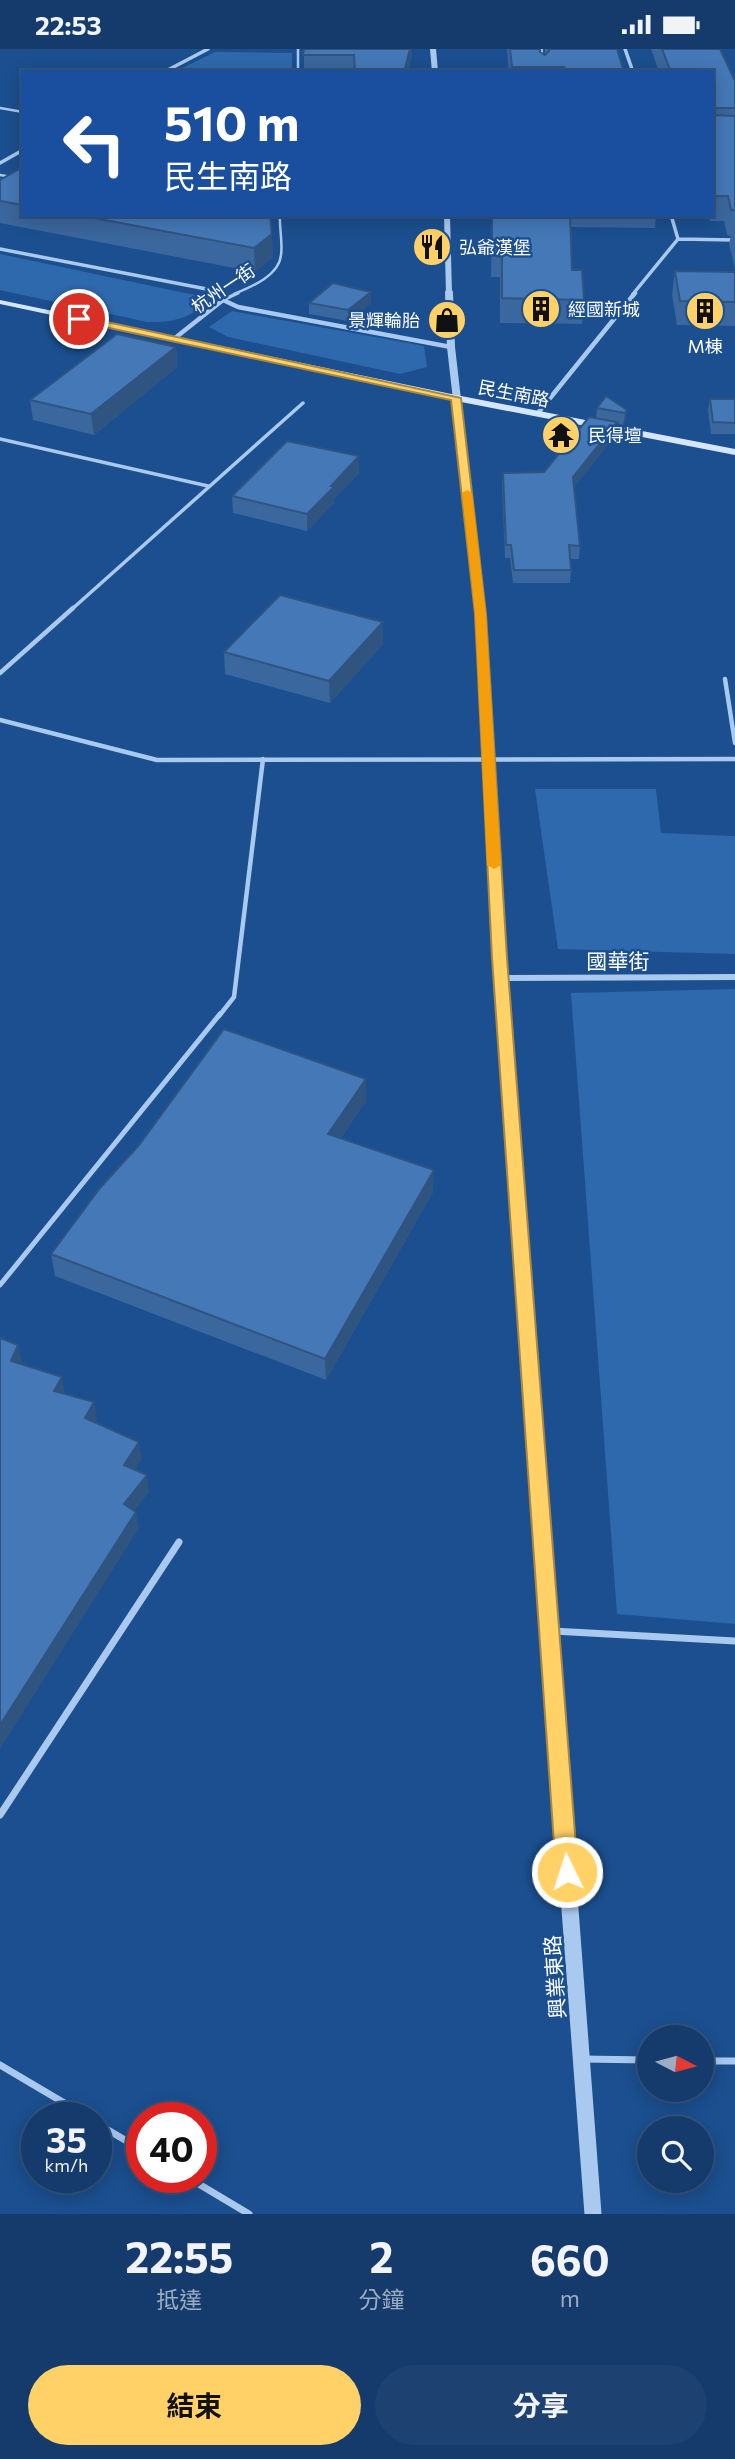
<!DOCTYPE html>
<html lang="zh-TW">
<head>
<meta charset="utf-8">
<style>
  :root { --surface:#143b6b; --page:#1d4271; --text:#f1f3f6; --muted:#9dadc1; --line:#33557e; --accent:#ffd166 }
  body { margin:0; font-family:Commissioner,"Noto Sans TC",sans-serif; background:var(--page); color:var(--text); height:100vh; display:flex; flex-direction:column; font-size:26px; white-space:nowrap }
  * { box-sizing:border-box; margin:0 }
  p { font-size:23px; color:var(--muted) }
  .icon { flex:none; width:38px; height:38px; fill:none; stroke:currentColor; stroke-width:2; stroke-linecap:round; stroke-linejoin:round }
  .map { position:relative; height:2165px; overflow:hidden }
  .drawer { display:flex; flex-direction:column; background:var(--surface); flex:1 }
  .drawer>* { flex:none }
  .hud { position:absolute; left:21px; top:21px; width:693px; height:147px; border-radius:0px; box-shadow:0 4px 18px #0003,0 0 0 2px var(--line); background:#1a4fa0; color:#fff; overflow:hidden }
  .needle { width:46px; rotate:96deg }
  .fabs { position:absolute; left:637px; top:1976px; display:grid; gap:14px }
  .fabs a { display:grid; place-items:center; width:77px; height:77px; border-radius:50%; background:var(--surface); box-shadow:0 4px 18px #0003,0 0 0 2px var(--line); font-size:35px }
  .speed { position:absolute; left:21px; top:2053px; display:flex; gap:14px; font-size:35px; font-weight:700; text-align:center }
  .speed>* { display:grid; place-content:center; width:91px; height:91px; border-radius:50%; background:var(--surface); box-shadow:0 4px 18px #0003,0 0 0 2px var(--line); line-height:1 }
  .speed small { font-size:18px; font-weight:400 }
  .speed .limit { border:10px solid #d22; background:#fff; color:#111 }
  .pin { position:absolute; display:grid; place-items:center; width:60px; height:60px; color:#fff; margin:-30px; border:4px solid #fff; border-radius:50%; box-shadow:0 2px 7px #0007 }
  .me { position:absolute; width:77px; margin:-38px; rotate:356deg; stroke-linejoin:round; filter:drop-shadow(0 0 5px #0008) }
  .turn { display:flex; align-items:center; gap:24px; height:147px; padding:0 28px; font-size:32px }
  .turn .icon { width:91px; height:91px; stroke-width:2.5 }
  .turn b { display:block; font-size:49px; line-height:60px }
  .eta { display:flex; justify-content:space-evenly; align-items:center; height:119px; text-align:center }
  .eta b { font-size:42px; font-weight:700; line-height:49px }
  .primary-button { display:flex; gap:14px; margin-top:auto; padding:14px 28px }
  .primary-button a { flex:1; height:80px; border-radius:42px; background:var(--accent); color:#111; font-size:28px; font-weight:700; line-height:80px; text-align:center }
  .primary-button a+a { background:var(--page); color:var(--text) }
  .status { display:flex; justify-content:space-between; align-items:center; height:49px; padding:0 35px; background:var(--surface); direction:ltr }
  .status svg { height:19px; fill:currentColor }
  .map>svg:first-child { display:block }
</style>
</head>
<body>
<div class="status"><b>22:53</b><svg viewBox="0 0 49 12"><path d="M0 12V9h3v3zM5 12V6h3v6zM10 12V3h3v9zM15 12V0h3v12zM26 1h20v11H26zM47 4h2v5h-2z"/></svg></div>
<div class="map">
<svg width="735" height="2165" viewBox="0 0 735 2165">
  <rect width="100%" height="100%" fill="#1b4f8f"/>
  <!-- green -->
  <path fill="#2e69ad" d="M215 3 292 4V23H174Z
    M0 205 209 249C194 269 172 274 147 273L0 241Z
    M232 262 424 297 427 318 400 325 228 288 209 278Z
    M535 740H656L661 784 735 787V905L558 900Z
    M735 940V1575L617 1565 571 944Z"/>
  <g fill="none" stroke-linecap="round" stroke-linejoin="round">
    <!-- service-far4 -->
    <path stroke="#a9c9ee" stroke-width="2.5" d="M298 0V23
      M0 59 23 63
      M0 126 23 130
      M234 245C251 238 279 227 281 206 283 193 279 179 280 166"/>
    <!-- service-far3 -->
    <path stroke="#a9c9ee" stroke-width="3.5" d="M223 251 238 244
      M0 390 208 437
      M71 561 303 354"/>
    <!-- service-far2 -->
    <path stroke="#a9c9ee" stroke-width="4.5" d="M0 624 73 559
      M725 630 735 694
      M0 671 157 711 735 710
      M219 967 234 948 263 710"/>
    <!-- service-far1 -->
    <path stroke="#a9c9ee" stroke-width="5" d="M0 1236 220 965"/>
    <!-- service -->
    <path stroke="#a9c9ee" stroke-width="7" d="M553 1582 735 1592
      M0 1766 179 1493
      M582 2010 649 2011
      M702 2012H735
      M0 2016 88 2068
      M96 2074 142 2101
      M187 2128 249 2165"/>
    <!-- minor-far2 -->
    <path stroke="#a9c9ee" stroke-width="3.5" d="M541 0 543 23
      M625 0 633 23
      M164 23 208 0
      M0 114 23 101
      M671 166 678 190
      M678 190 735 191
      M0 200 222 243V245
      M633 245 678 190"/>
    <!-- minor-far1 -->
    <path stroke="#a9c9ee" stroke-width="4.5" d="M222 244 223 251
      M223 251 238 258 451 298
      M175 289 223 251
      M538 364 635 244"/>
    <!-- minor -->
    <path stroke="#a9c9ee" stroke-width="6" d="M501 929 735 928"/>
    <!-- tertiary-far4 -->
    <path stroke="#a9c9ee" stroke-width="6" d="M433 0 435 23
      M447 166 449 245"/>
    <!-- tertiary-far3 -->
    <path stroke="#a9c9ee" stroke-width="8" d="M449 244 451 298 481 561"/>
    <!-- tertiary-far2 -->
    <path stroke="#a9c9ee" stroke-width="10" d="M480 559 503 967"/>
    <!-- tertiary-far1 -->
    <path stroke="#a9c9ee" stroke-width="13" d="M503 965 543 1491"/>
    <!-- tertiary -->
    <path stroke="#a9c9ee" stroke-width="17" d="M542 1489 593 2165"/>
    <!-- secondary -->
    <path fill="#d6e6fa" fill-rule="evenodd" d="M0 251 456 346 735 400V406L456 352 0 255Z"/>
  </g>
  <!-- wall -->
  <path fill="#3a679d" d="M304 0H412V6L408 23 304 21Z
    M507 0H540V3L545 6V0H617L624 23H509Z
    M651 0H720L735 32V220L729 195 731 187 727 186 724 172H710L708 166H712V23H659Z
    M23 118V166H270L273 208 255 223 0 174V131Z
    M492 166H656L655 179 571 178 572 221 584 251 582 275 500 274V228H491Z
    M675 222 735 223V277L677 276 672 246Z
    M309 254H371L348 272 309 265Z
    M176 298 177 318 94 386 33 371 30 351Z
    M710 350H735V385H711L708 361Z
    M597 359 627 361 625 373 623 376 617 374 616 386 574 438 580 497 579 510H570L571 521 570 534H513L510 509H505L502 436 503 424 544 423 596 369Z
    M359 407V424L334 450V454L307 482 233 464 232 447Z
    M383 573V595L330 654 225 625 224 603Z
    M366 1030V1052L341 1089 433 1143 326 1331 55 1227 51 1205Z"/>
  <!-- shaded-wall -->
  <path fill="#305480" d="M410 0H412V6L408 23H404Z
    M272 185 273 208 255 223 254 199Z
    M371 243V254L348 272V261Z
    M176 298 177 318 94 386 91 365Z
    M627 361 625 373 623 376 625 364Z
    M617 373 616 386 572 441 573 428Z
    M359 407V424L334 450V454L307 482V465L331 437Z
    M383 573V595L330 654 329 632Z
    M366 1030V1052L329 1107 328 1085Z
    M434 1121 433 1143 326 1331 325 1310Z
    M18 1296 22 1313 15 1330 11 1312Z
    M62 1328 65 1346 54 1342Z
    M94 1353 97 1371 89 1387 85 1369Z
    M139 1393 142 1410 127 1433 124 1416Z
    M147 1426 149 1443 127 1472 124 1455Z
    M136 1463 139 1479 0 1700V1676Z"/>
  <!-- building -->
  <path fill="#4478b7" stroke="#305480" stroke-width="2" d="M304 0H410L404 23H355L354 6H303Z
    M510 0H540V3L545 6 549 2V0H617L624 23H568L564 18H512Z
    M662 0H720L735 32V59H715L712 61V23H671Z
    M712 66 735 67V161H731L728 147H714L712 143Z
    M23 118V156L0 152V131Z
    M78 166H270L272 185 254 199Z
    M492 166H570L572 221H582L584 251 502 249V204H492Z
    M675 222 735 223V253L680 252Z
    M333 234 371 243 348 261 309 254Z
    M117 285 176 298 91 365 30 351Z
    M606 347 627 361 625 364 597 359Z
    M710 350H735V374L713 373Z
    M589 368 617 373 573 428 580 497 569 496 571 521H514L511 496H506L503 424 544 423Z
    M287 392 359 407 331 437 334 438 307 465 232 447Z
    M280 546 383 573 329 632 224 603Z
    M224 980 366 1030 328 1085 434 1121 325 1310 51 1205 100 1139 139 1096Z
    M0 1289 18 1296 11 1312 62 1328 54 1342 94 1353 85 1369 139 1393 124 1416 147 1426 124 1455 136 1463 0 1676Z"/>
  <!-- route -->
  <path fill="#ffd166" stroke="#a68842" stroke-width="2" d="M79 267 461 349 486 565 507 909 578 1823 575 1831 567 1834 560 1831 556 1823 492 909 475 565 451 351 76 272V268Z"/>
  <!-- slow -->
  <path fill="#f59e0b" d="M467 441 472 444 486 565 501 816 494 820 487 816 475 565 462 444Z"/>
  <!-- icons -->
  <defs>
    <symbol id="restaurant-disc" viewBox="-11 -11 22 22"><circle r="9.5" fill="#ffd166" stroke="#1b4f8f"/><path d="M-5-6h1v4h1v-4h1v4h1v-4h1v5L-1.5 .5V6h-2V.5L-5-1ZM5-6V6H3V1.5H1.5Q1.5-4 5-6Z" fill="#111"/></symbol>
    <symbol id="building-disc" viewBox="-11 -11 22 22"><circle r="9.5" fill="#ffd166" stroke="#1b4f8f"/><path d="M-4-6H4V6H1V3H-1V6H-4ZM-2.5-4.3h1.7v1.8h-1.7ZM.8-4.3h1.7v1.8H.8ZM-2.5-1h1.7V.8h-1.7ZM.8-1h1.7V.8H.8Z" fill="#111"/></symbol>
    <symbol id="shop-disc" viewBox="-11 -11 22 22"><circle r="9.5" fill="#ffd166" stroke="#1b4f8f"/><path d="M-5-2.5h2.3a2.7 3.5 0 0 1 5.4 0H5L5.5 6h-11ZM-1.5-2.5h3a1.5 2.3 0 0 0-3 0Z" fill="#111"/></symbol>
    <symbol id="temple-disc" viewBox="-11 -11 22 22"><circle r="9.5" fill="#ffd166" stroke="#1b4f8f"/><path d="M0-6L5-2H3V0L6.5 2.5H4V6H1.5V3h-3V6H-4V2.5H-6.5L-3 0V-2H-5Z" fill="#111"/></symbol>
  </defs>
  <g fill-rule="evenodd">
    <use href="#restaurant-disc" x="410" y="176" width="44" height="44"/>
    <use href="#building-disc" x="519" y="238" width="44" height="44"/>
    <use href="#building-disc" x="683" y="240" width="44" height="44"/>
    <use href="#shop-disc" x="425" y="249" width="44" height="44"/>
    <use href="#temple-disc" x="539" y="364" width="44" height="44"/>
  </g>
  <g text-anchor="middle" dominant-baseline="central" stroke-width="5" stroke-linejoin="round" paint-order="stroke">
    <!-- far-poi labels -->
    <g font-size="18" fill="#fff" stroke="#1b4f8f" text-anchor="start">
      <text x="459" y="198">弘爺漢堡</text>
      <text x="568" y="260">經國新城</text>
      <text x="420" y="271" text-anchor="end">景輝輪胎</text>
      <text x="705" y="297" text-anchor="middle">M棟</text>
      <text x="588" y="386">民得壇</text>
    </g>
    <!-- far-street labels -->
    <g font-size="18" fill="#fff" stroke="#1b4f8f">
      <text transform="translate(223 239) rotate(-34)">杭州一街</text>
      <text transform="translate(514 344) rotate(11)">民生南路</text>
    </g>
    <!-- street labels -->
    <g font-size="21" fill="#fff" stroke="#1b4f8f">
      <text x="618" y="911">國華街</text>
      <text transform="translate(554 1928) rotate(-94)">興業東路</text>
    </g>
  </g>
</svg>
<div class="fabs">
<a><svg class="needle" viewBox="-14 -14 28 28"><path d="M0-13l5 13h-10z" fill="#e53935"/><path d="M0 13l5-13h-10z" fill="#9dadc1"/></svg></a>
<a><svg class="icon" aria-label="search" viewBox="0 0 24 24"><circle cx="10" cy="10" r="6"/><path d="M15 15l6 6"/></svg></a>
</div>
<div class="speed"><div>35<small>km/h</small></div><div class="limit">40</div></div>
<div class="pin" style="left:79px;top:270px;background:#d93025"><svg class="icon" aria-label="arrive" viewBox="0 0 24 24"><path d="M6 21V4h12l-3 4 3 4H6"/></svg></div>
<svg class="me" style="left:567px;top:1823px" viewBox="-20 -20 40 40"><circle r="17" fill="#ffd166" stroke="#fff" stroke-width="3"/><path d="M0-11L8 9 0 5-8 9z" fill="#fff"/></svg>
<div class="hud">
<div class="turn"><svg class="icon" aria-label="left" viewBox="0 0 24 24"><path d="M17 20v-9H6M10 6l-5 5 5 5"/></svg><div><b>510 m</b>民生南路</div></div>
</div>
</div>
<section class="drawer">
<div class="eta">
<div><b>22:55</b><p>抵達</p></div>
<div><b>2</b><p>分鐘</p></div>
<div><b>660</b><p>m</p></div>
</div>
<div class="primary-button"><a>結束</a><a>分享</a></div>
</section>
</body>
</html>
